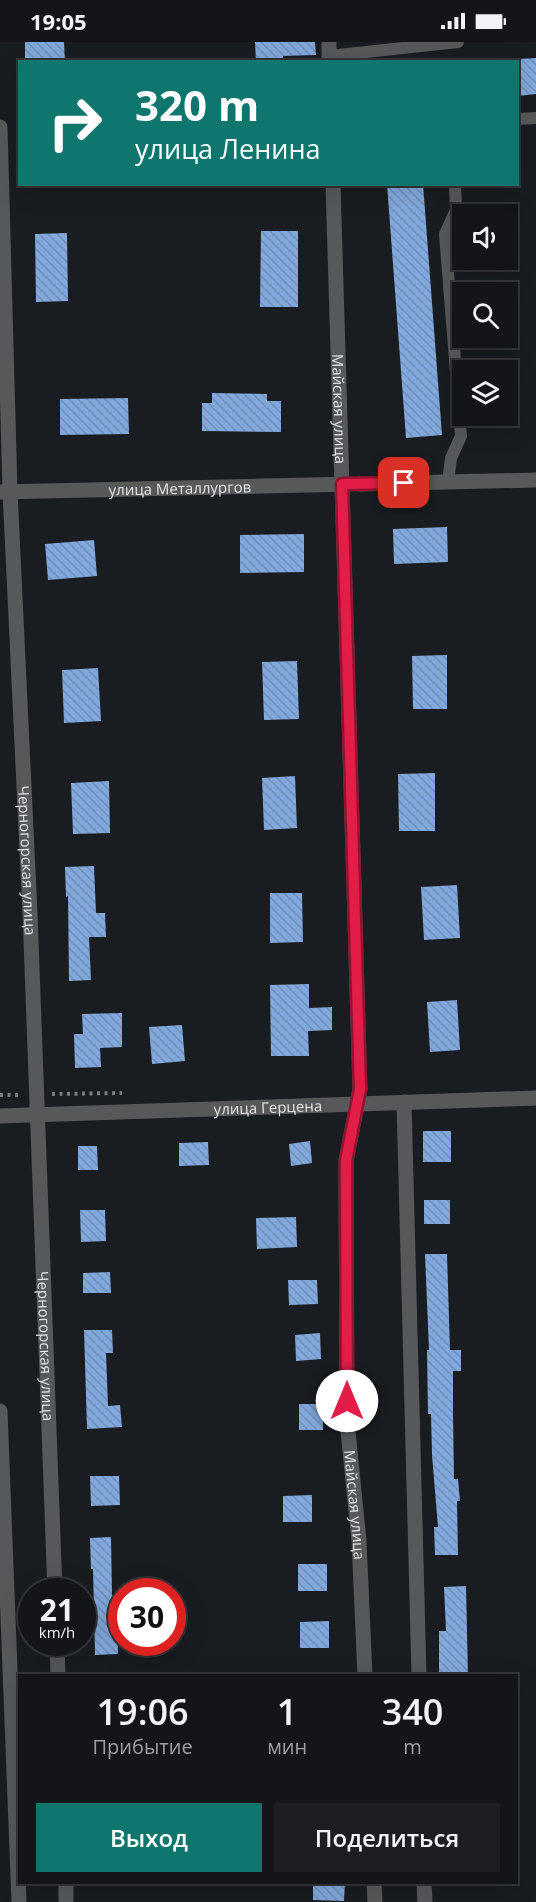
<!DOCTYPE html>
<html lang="ru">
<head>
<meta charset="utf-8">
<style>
  :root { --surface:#131518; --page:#1c1e21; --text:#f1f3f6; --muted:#9d9fa2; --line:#323437; --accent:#0f766e }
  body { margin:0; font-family:"Open Sans",sans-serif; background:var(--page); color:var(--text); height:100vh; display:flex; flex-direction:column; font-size:22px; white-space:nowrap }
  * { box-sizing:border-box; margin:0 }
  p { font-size:20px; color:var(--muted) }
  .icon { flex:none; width:33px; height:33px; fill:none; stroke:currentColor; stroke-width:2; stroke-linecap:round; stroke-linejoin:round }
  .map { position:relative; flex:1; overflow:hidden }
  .panel { position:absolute; left:18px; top:1632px; width:500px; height:210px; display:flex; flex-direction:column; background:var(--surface); border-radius:0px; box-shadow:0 6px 24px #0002,0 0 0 2px var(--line) }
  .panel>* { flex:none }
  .banner { position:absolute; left:18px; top:18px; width:501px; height:126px; border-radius:0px; box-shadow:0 6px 24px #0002,0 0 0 2px var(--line); background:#0f766e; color:#fff; overflow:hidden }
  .controls { position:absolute; left:452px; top:162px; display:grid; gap:12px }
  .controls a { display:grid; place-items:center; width:66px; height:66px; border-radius:0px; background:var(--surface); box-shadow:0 6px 24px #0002,0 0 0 2px var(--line); font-size:30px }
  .speed { position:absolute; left:18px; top:1536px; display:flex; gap:12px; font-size:30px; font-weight:700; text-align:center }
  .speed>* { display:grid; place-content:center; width:78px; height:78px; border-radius:50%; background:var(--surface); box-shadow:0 6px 24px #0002,0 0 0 2px var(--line); line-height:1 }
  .speed small { font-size:15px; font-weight:400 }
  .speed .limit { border:9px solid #d22; background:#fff; color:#111 }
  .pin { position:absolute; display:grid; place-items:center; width:51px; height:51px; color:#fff; margin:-26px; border-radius:12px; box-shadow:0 3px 9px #0006 }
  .me { position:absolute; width:66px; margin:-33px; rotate:0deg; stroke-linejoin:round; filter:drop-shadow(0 0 4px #0008) }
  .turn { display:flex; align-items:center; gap:21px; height:126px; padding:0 18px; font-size:27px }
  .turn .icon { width:78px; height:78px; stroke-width:2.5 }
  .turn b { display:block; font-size:42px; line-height:51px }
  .eta { display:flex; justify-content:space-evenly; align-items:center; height:102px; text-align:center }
  .eta b { font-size:36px; font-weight:600; line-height:42px }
  .cta { display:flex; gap:12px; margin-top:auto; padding:12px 18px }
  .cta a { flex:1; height:69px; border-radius:0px; background:var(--accent); color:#fff; font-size:24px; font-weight:600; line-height:69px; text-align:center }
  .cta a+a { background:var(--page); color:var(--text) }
  .status { display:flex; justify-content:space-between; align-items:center; height:42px; padding:0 30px; background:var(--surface); direction:ltr }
  .status svg { height:16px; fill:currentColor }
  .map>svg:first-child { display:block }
</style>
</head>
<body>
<div class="status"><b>19:05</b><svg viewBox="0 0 49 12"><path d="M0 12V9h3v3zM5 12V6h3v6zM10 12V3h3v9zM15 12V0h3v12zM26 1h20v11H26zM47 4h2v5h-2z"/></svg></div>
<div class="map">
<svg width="536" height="1860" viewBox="0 0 536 1860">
  <defs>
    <pattern id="building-back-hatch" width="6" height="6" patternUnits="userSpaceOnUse" patternTransform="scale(1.5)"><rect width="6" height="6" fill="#81a8dc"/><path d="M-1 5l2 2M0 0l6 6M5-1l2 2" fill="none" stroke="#728fb6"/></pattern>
  </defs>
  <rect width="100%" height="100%" fill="#191c20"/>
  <!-- building -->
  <path fill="url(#building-back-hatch)" d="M25 0H64L65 20H25Z
    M255 0H315L316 13 283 14V20H256Z
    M536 16V52L518 54V17Z
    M387 142H423L442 393 406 396Z
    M261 189H298V265H260Z
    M67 191 68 259 36 260 35 192Z
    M212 351 267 352V359H281V390L202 389V361H212Z
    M128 356 129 392 60 393V357Z
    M447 485 448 520 394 522 393 487Z
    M304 492V530L240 531V493Z
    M94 498 97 534 48 538 45 502Z
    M447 613V667H413L412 614Z
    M297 619 299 677 264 678 262 620Z
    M98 626 101 679 64 681 62 628Z
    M435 731V789H399L398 732Z
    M295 734 297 786 264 788 262 736Z
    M109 739 110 791 73 792 71 741Z
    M94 824 96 871H105L106 895H89L91 938 69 939 68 854 66 855 65 825Z
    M457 843 460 896 424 898 421 845Z
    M270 851H302L303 900 270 901Z
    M309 942V966L332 965V988L308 989 309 1014H271L270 943Z
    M457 958 460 1008 430 1010 427 960Z
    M122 971V1005L100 1006 101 1025 75 1026 74 992H83L82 972Z
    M182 983 185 1019 152 1022 149 985Z
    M423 1089H451V1120H423Z
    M310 1099 312 1121 291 1124 289 1102Z
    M208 1100 209 1123 179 1124V1101Z
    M78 1104H97L98 1128H78Z
    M424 1158H450V1182H424Z
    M80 1168H105L106 1199 81 1200Z
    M296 1175 297 1205 257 1207 256 1176Z
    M425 1212H447L450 1308H461V1329H453V1372L454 1437H458L460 1459H457L458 1513H435L434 1485H438L432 1413 431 1372H428L427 1308H429Z
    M110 1230 111 1251H83V1231Z
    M288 1238H317L318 1262 289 1263Z
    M84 1288H112L113 1311H106L108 1364 120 1363 122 1385 87 1387Z
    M320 1291 321 1317 296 1319 295 1293Z
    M299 1362H323V1388H299Z
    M90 1434H119L120 1463 91 1464Z
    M312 1453V1480H283V1454Z
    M111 1495 112 1553H120V1578H117L118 1612 95 1613 93 1527H91L90 1496Z
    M298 1522H327V1549H298Z
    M466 1544 468 1634H439V1589H446L444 1545Z
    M329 1579V1606H300V1580Z
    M313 1840H345L344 1859 313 1858Z"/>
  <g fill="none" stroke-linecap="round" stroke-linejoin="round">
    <!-- path -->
    <path stroke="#797b7f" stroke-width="4" stroke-dasharray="3 4.5" stroke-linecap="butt" d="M52 1052 122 1051
      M0 1053H20"/>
    <!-- service -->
    <path stroke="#56585a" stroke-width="12" d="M329 14 458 0
      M518 77 536 76
      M448 440 451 416 461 394 445 192 456 168 455 142"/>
    <!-- minor -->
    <g stroke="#56585a" stroke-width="15">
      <path d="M329 0V20"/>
      <path id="s1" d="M0 85 10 449 30 871 55 1550"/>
      <path id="s2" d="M333 142 360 1047 346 1119 347 1379 359 1499 365 1634"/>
      <path id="s3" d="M0 450 351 442"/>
      <path d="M404 1060 419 1634"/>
      <path id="s4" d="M0 1074 536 1056"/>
      <path d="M0 1369 19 1860"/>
      <path d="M57 1600 58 1634"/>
      <path d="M66 1840V1860"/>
      <path d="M374 1840 375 1860"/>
      <path d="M424 1840 425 1860"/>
    </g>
    <!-- tertiary -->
    <path stroke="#56585a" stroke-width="15" d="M360 442 536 438"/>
  </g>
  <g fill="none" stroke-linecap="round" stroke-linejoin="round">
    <defs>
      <path id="route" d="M347 1359 346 1119 360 1047 342 442 404 441"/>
    </defs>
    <!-- route casing -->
    <use href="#route" stroke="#92132f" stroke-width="15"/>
    <!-- route -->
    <use href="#route" stroke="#e11d48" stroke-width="10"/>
  </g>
  <g text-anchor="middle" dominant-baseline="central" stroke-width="6" stroke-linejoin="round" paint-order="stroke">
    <!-- street labels -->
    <g font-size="15" fill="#e2e4e7" stroke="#101317">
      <text stroke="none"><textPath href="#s2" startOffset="225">Майская улица</textPath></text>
      <text stroke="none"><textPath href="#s3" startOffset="180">улица Металлургов</textPath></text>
      <text stroke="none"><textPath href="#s1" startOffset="734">Черногорская улица</textPath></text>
      <text stroke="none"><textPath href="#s4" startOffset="268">улица Герцена</textPath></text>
      <text stroke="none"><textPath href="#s1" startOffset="1220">Черногорская улица</textPath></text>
      <text stroke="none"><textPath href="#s2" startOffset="1323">Майская улица</textPath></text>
    </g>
  </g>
</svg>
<div class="controls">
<a><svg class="icon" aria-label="sound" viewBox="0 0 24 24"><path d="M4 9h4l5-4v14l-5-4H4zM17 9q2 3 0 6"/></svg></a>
<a><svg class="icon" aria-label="search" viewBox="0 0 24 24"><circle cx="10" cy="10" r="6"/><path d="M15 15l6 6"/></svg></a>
<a><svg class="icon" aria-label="layers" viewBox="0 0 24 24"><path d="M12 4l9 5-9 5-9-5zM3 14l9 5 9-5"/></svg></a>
</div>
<div class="speed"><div>21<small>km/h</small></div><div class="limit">30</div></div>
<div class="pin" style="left:404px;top:441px;background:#d93025"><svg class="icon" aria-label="arrive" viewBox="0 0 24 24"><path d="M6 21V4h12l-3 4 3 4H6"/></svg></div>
<svg class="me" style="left:347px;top:1359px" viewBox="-20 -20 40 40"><circle r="19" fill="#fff"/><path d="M0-13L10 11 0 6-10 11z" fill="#e11d48"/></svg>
<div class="banner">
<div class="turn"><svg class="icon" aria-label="right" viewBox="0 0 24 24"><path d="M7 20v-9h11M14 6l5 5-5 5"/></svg><div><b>320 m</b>улица Ленина</div></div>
</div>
<section class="panel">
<div class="eta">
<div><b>19:06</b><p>Прибытие</p></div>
<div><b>1</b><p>мин</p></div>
<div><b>340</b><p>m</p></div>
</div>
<div class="cta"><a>Выход</a><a>Поделиться</a></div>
</section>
</div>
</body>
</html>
